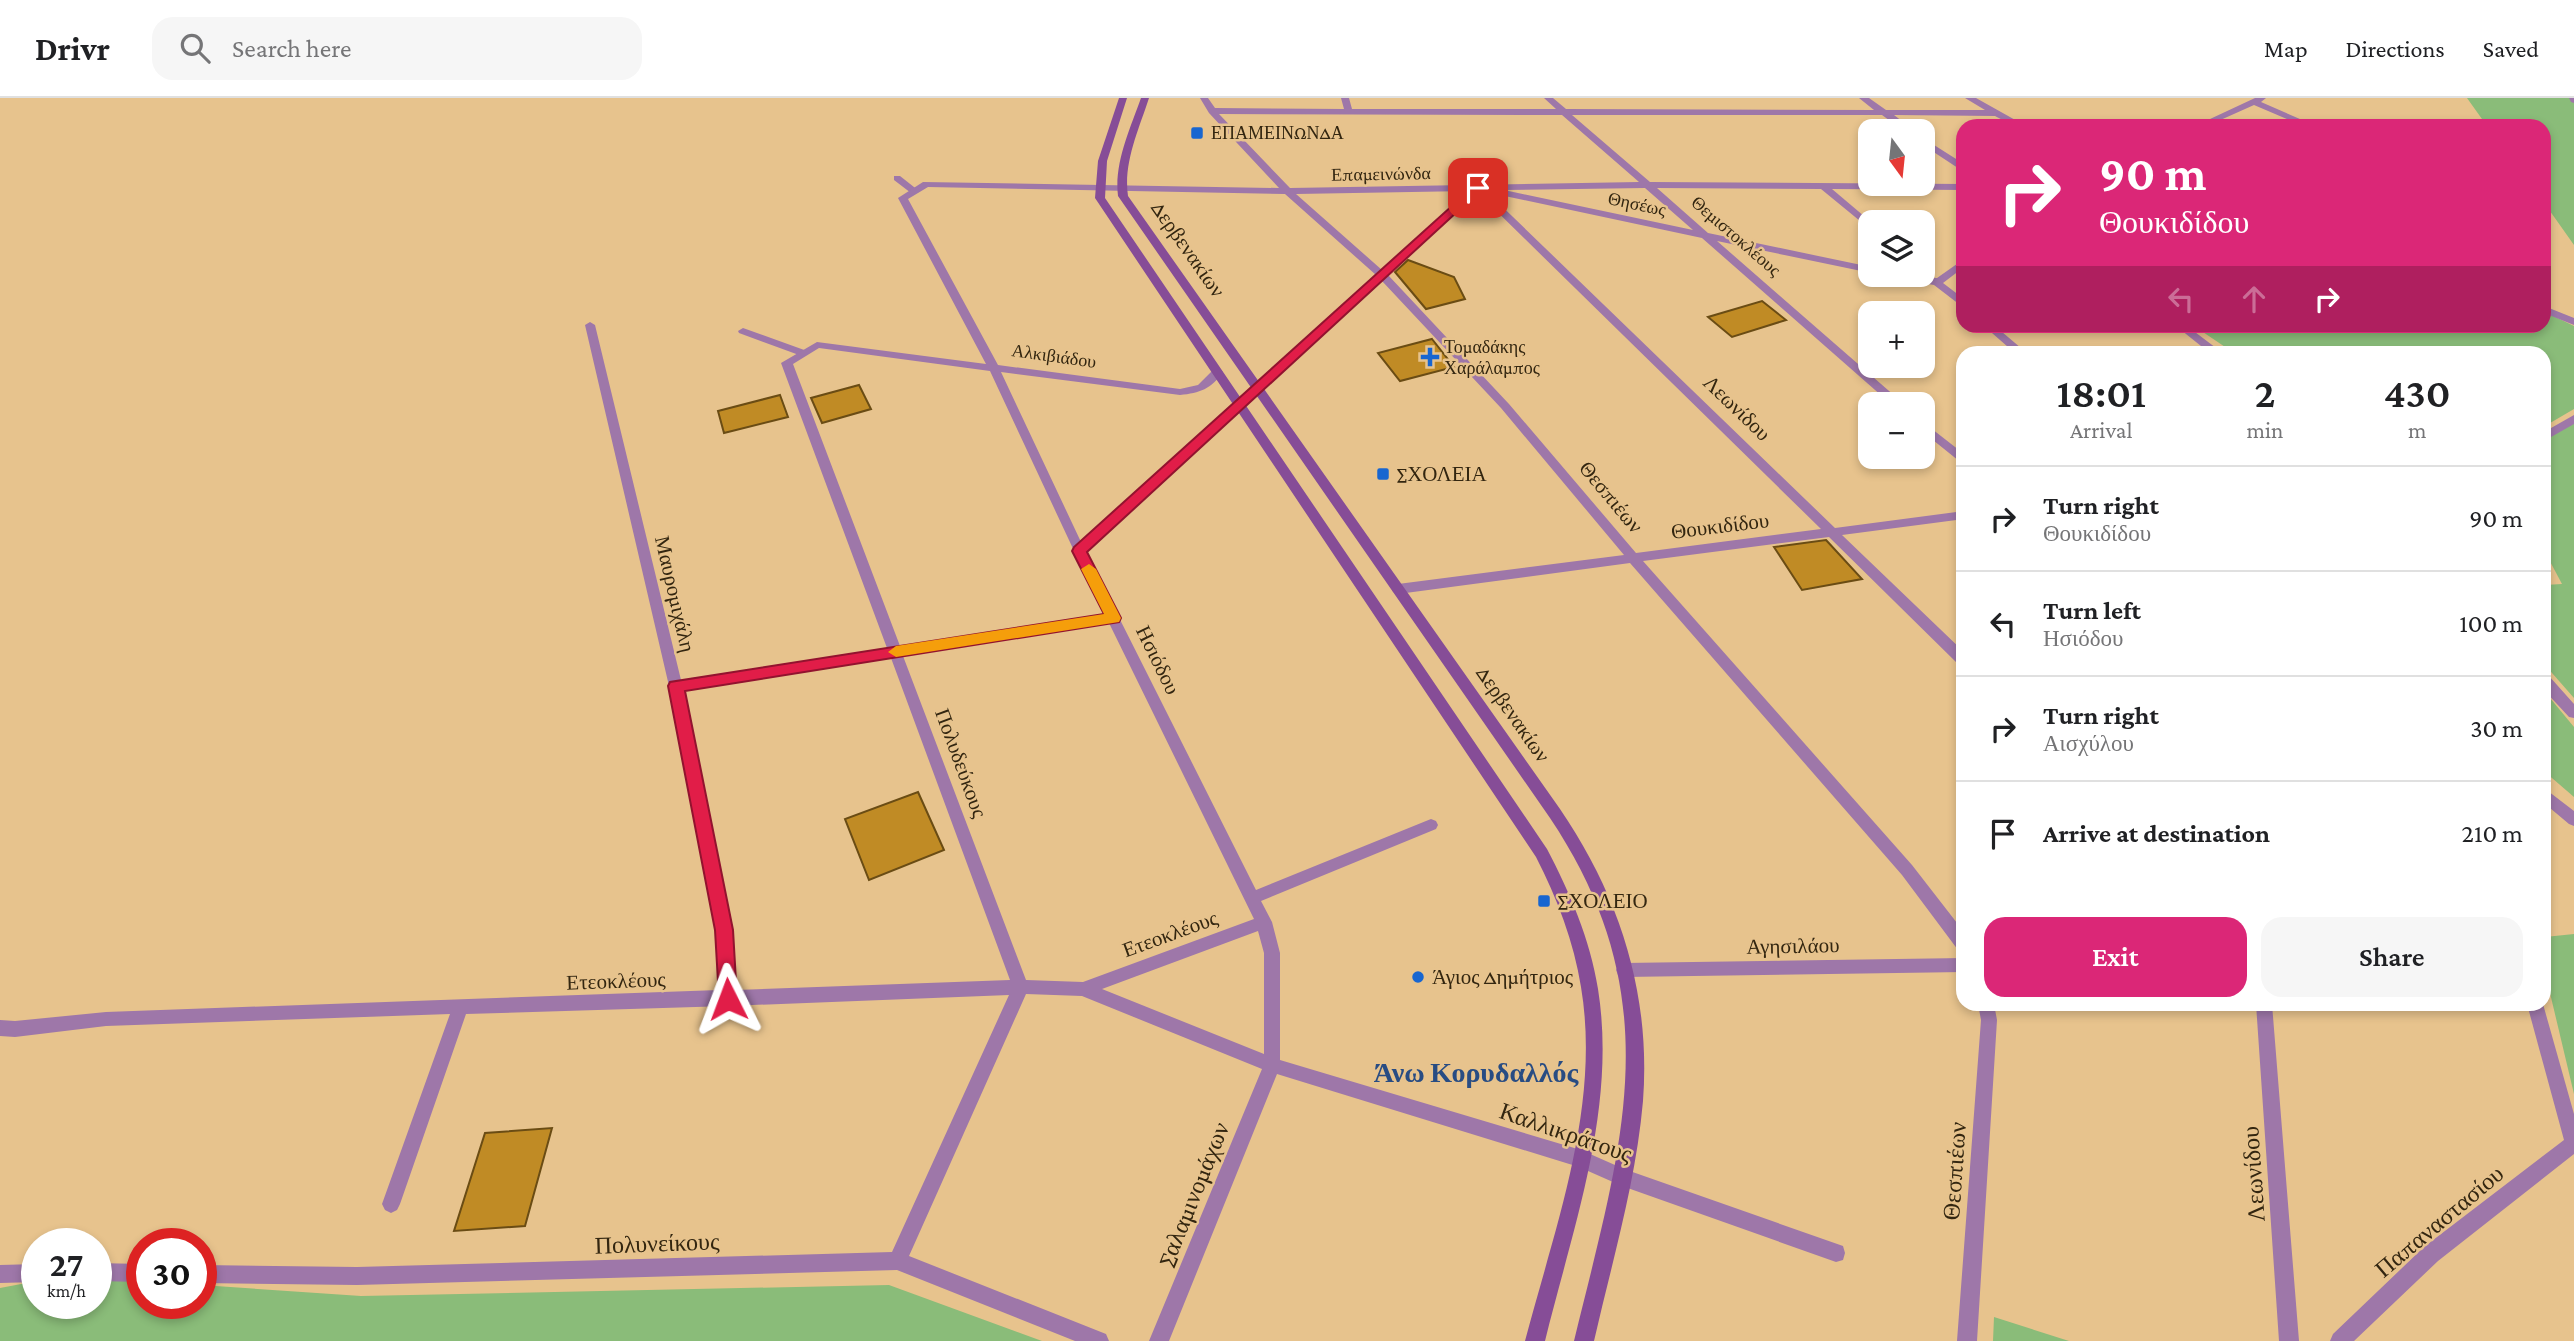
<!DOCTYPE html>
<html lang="en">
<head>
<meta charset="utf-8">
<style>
  :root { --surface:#fff; --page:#f6f6f6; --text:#202124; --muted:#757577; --line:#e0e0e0; --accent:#db2777 }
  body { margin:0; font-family:"Crimson Pro",serif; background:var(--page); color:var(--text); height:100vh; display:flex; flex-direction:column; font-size:26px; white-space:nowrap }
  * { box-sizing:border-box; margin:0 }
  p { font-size:23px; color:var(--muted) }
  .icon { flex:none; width:38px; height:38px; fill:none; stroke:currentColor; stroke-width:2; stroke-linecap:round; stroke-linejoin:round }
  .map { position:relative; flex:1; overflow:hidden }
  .panel { position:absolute; left:1956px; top:248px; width:595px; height:665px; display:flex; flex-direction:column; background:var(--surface); border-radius:21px; box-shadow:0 4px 10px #0003 }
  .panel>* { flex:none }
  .hud { position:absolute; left:1956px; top:21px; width:595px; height:214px; border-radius:21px; box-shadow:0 4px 10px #0003; background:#db2777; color:#fff; overflow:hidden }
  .needle { width:46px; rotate:165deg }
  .controls { position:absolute; left:1858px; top:21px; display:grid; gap:14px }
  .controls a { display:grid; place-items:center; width:77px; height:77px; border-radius:14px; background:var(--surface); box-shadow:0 4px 10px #0003; font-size:35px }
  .speed { position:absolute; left:21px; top:1130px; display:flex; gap:14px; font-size:35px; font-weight:700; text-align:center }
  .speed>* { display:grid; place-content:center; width:91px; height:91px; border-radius:50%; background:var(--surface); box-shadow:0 4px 10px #0003; line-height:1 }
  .speed small { font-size:18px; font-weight:400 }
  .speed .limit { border:10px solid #d22; background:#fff; color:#111 }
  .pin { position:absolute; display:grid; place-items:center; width:60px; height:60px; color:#fff; margin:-30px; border-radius:14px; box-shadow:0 4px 10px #0006 }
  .me { position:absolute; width:77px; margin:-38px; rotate:357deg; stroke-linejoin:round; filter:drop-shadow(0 0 5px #0008) }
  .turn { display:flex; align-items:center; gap:24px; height:147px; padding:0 28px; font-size:32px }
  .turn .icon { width:91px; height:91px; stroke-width:2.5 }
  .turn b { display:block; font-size:49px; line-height:60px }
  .lanes { display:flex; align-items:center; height:66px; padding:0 28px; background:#0003; justify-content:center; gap:35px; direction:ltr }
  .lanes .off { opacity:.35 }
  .eta { display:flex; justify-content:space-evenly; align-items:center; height:119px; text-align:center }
  .eta b { font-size:42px; font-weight:600; line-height:49px }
  .button { display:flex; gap:14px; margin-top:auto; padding:14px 28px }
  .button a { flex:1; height:80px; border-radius:21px; background:var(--accent); color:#fff; font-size:28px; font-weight:600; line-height:80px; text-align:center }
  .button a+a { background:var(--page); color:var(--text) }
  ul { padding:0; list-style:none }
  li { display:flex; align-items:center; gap:21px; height:105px; padding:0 28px; border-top:2px solid var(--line) }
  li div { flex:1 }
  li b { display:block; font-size:26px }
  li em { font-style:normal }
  header { display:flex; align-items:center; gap:42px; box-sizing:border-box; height:98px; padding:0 35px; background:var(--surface); border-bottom:2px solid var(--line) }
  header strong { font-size:33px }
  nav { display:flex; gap:38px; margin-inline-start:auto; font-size:24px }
  .search { width:490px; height:63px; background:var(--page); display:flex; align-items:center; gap:18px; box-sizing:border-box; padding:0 24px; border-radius:21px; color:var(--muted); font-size:26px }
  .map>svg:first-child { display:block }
</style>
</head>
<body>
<header>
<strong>Drivr</strong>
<div class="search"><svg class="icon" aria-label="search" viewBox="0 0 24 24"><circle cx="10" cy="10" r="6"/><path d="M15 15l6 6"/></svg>Search here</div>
<nav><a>Map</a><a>Directions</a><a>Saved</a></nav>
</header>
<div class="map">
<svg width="2574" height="1243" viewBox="0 0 2574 1243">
  <rect width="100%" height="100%" fill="#e7c38d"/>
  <!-- green -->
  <path fill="#8abc79" d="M2467 0H2574V147L2545 106 2544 28H2487Z
    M2545 214 2574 228V311L2545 328 2544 256 2234 255 2194 228H2544Z
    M2574 324V600L2545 567V487L2562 486 2545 454 2544 342Z
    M2545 594 2574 629V699L2545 674Z
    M2574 836V996L2545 874V839Z
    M96 1180 142 1183V1206H201V1187L361 1198 889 1187 1042 1243H0V1190L37 1183V1206H96Z
    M1994 1219 2069 1243H1993Z"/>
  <!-- building -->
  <path fill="#c08b25" stroke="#6a4c14" stroke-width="2" d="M1408 162 1454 179 1465 201 1426 211 1395 174Z
    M1762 203 1786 222 1732 239 1708 219Z
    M1432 241 1454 269 1400 283 1378 255Z
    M859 287 871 311 822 325 811 300Z
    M780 297 788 319 724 335 718 313Z
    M1826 442 1862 481 1802 492 1774 449Z
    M918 694 944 752 869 782 845 721Z
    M552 1030 525 1128 454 1133 485 1035Z"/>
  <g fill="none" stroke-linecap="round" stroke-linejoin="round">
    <!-- lane -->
    <path fill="#9e77a9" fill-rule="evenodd" d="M894 78H900L919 93 911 95 894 82Z
      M743 230 807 253 808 255 803 258 799 257 739 235 738 233Z"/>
    <!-- street -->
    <path fill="#9e77a9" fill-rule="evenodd" d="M1200 0H1208L1215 10 1344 11 1341 0H1349L1352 11H1556L1544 0H1553L1566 11 1874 12 1859 0H1869L1886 12H1985L1965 0H1976L2026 28H2014L1995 18 1894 17 1915 33H1904L1882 17H1572L1650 84 1964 86V92L1832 91 1871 124V132L1821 91 1657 90 1708 135 1871 169V175L1717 143 1904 306H1891L1702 140 1500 97 1498 95 1502 92 1486 93 1835 430 1964 413V421L1842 437 1964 554V568L1959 567 1829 439 1643 463 1912 767 1964 834V854L1958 852 1902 777 1630 465 1398 496 1393 494 1392 491 1393 488 1398 486 1624 457 1501 310 1382 183 1086 454 1256 792 1426 723 1431 721 1436 723 1438 727 1436 731 1261 803 1272 824 1280 855V962L1581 1052 1624 1071 1843 1148 1845 1155 1843 1162 1836 1164 1622 1088 1579 1069 1277 976 1169 1243H1149L1262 971 1082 898 1026 896 909 1158 1106 1236 1109 1243H1075L897 1172 357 1187 201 1185V1167L357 1169 892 1154 1009 897 728 908 466 916 400 1106 397 1112 391 1115 385 1112 382 1106 450 916 106 928 15 939 0 938V922L15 923 106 914 719 892 716 832 669 588 585 227 590 224 595 227 681 582 887 550 781 265 817 244 986 266 898 100 923 84 1279 90 1209 15ZM1219 16 1562 17 1639 84 1290 90ZM928 89 1285 96 1376 177 1081 444 1001 274 1180 297C1200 295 1211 291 1223 274L1221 272H1213L1198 287 1180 291 998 267 908 101ZM1645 90 1693 132 1504 92ZM1469 93 1382 172 1296 96ZM1478 95 1821 431 1636 455 1509 306 1388 177ZM819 250 990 273 1104 517 900 548 793 266ZM1109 525 1254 821 1083 884 1026 882 903 558ZM891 560 1010 882 736 892 732 832 684 592ZM1258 833 1264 855V956L1102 891Z
      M2255 0H2266L2261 4 2316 28H2303L2254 7 2207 28H2195Z
      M2569 0H2574V5L2571 4Z
      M1923 40 1964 66V74L1923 47Z
      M1964 161V169L1943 185 1964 201V210L1934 187 1894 180 1889 177 1937 180Z
      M2544 208 2574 220V227L2544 215Z
      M1984 228H1995L2028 256H2016Z
      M2176 228H2187L2224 256H2211Z
      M2574 317V326L2544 343V334Z
      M1923 324 1964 356V367L1923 334Z
      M2544 577 2549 578 2574 606V620L2569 619 2544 592Z
      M2544 690 2574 713V728L2569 726 2544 705Z
      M1964 860V874L1624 879 1618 877 1616 872 1618 867 1624 865Z
      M1978 906H1994L1997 922 1977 1243H1957L1981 922Z
      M2256 906H2272L2299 1243H2279Z
      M2527 906H2543L2574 1016V1056L2438 1163 2354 1243H2330L2333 1236 2424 1149 2564 1042Z
      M96 1165 142 1166V1184L96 1183Z
      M37 1166V1184L0 1185V1167Z"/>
    <!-- secondary -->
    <path fill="#864d97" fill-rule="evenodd" d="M1119 0H1127L1107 63 1105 100 1547 751C1570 795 1590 841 1598 891 1617 1010 1573 1129 1545 1243H1525C1555 1129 1601 1008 1581 889 1574 844 1557 800 1536 759L1095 100 1098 63Z
      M1141 0H1149C1139 31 1123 65 1128 98L1560 711C1620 799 1651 896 1643 1003 1636 1084 1612 1164 1594 1243H1574C1621 1049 1672 902 1550 720L1118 98C1114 65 1130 31 1141 0Z"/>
  </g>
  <!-- route -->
  <path fill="#e11d48" stroke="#92132f" stroke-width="2" d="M1474 88 1483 90 1087 454 1121 520 1119 524 685 593 733 832 737 901 735 906 728 909 721 906 719 901 715 832 668 588 670 584 1104 516 1072 453 1074 449Z"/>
  <!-- slow -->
  <path fill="#f59e0b" d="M1089 466 1096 471 1121 520 1119 524 896 559 888 554 896 548 1104 516 1081 471Z"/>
  <!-- markers -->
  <g fill="#1866d0" stroke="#e7c38d" stroke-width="2.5">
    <rect x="1190" y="28" width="14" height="14" rx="3.5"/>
    <path d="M1426.5 248.5h7v7h7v7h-7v7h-7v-7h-7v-7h7z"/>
    <rect x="1376" y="369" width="14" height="14" rx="3.5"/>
    <rect x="1537" y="796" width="14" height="14" rx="3.5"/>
    <circle cx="1418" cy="879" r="7"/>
  </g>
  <g text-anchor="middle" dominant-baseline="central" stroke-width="5" stroke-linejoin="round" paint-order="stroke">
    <!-- far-poi labels -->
    <g font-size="18" fill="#332610" stroke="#e7c38d" text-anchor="start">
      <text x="1211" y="35">ΕΠΑΜΕΙΝΩΝΔΑ</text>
      <text x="1444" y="249">Τομαδάκης<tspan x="1444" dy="21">Χαράλαμπος</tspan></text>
    </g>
    <!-- far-street labels -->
    <g font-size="18" fill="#332610" stroke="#e7c38d">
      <text transform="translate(1381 76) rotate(-1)">Επαμεινώνδα</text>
      <text transform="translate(1637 106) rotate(12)">Θησέως</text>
      <text transform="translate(1736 138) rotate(41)">Θεμιστοκλέους</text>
      <text transform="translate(1054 258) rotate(8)">Αλκιβιάδου</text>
    </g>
    <!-- street labels -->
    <g font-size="21" fill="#332610" stroke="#e7c38d">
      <text transform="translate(1188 151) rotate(55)">Δερβενακίων</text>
      <text transform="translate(1737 310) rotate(44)">Λεωνίδου</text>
      <text transform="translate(1611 399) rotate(50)">Θεσπιέων</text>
      <text transform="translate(1720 428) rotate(-7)">Θουκιδίδου</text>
      <text transform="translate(675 496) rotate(77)">Μαυρομιχάλη</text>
      <text transform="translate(1158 562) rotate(64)">Ησιόδου</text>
      <text transform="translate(1513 616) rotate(55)">Δερβενακίων</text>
      <text transform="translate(961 665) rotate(70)">Πολυδεύκους</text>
      <text transform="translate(1170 836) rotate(-20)">Ετεοκλέους</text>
      <text transform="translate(1793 848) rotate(-1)">Αγησιλάου</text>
      <text transform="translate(616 883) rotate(-2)">Ετεοκλέους</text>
    </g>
    <!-- poi labels -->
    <g font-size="21" fill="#332610" stroke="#e7c38d" text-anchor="start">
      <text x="1397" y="376">ΣΧΟΛΕΙΑ</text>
      <text x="1558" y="803">ΣΧΟΛΕΙΟ</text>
      <text x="1432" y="879">Άγιος Δημήτριος</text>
    </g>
    <!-- near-street labels -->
    <g font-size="24" fill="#332610" stroke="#e7c38d">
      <text transform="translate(1566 1034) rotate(19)">Καλλικράτους</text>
      <text transform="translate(1954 1073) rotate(-86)">Θεσπιέων</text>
      <text transform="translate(2253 1076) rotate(-94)">Λεωνίδου</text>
      <text transform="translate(1193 1096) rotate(-68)">Σαλαμινομάχων</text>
      <text transform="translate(2439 1123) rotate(-40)">Παπαναστασίου</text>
      <text transform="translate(657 1145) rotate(-2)">Πολυνείκους</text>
    </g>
    <!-- near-neighbourhood labels -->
    <g font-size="28" font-weight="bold" fill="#284c83" stroke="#e7c38d">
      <text x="1476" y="974">Άνω Κορυδαλλός</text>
    </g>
  </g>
</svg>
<div class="controls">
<a><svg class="needle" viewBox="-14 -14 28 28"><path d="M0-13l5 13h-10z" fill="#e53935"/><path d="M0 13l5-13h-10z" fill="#757577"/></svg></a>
<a><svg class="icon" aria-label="layers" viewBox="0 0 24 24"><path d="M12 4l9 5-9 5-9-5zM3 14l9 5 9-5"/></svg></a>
<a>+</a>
<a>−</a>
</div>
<div class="speed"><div>27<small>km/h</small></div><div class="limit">30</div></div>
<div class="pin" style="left:1478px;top:90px;background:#d93025"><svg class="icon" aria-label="arrive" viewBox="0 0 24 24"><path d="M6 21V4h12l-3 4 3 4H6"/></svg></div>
<svg class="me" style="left:728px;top:901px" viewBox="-20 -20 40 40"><path d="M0-17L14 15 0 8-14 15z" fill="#e11d48" stroke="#fff" stroke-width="4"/></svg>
<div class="hud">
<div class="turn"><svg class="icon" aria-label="right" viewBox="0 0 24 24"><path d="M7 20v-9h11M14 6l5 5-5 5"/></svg><div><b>90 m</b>Θουκιδίδου</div></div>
<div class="lanes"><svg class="icon off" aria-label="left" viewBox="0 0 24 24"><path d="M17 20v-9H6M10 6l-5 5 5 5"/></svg><svg class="icon off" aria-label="ahead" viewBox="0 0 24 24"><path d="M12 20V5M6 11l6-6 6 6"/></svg><svg class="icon" aria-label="right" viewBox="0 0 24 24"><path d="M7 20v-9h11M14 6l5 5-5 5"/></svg></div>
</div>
<section class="panel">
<div class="eta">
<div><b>18:01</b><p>Arrival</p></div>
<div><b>2</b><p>min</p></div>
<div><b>430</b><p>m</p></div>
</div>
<ul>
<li><svg class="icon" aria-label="right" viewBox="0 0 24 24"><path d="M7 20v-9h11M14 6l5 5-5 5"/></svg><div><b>Turn right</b><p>Θουκιδίδου</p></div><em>90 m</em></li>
<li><svg class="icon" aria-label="left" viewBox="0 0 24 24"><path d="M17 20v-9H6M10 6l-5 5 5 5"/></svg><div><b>Turn left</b><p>Ησιόδου</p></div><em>100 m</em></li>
<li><svg class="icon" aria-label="right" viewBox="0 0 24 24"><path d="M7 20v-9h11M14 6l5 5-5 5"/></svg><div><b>Turn right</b><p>Αισχύλου</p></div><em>30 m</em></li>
<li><svg class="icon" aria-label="arrive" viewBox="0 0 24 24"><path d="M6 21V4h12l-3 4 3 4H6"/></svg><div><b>Arrive at destination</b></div><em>210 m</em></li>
</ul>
<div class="button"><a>Exit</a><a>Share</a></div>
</section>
</div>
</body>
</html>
